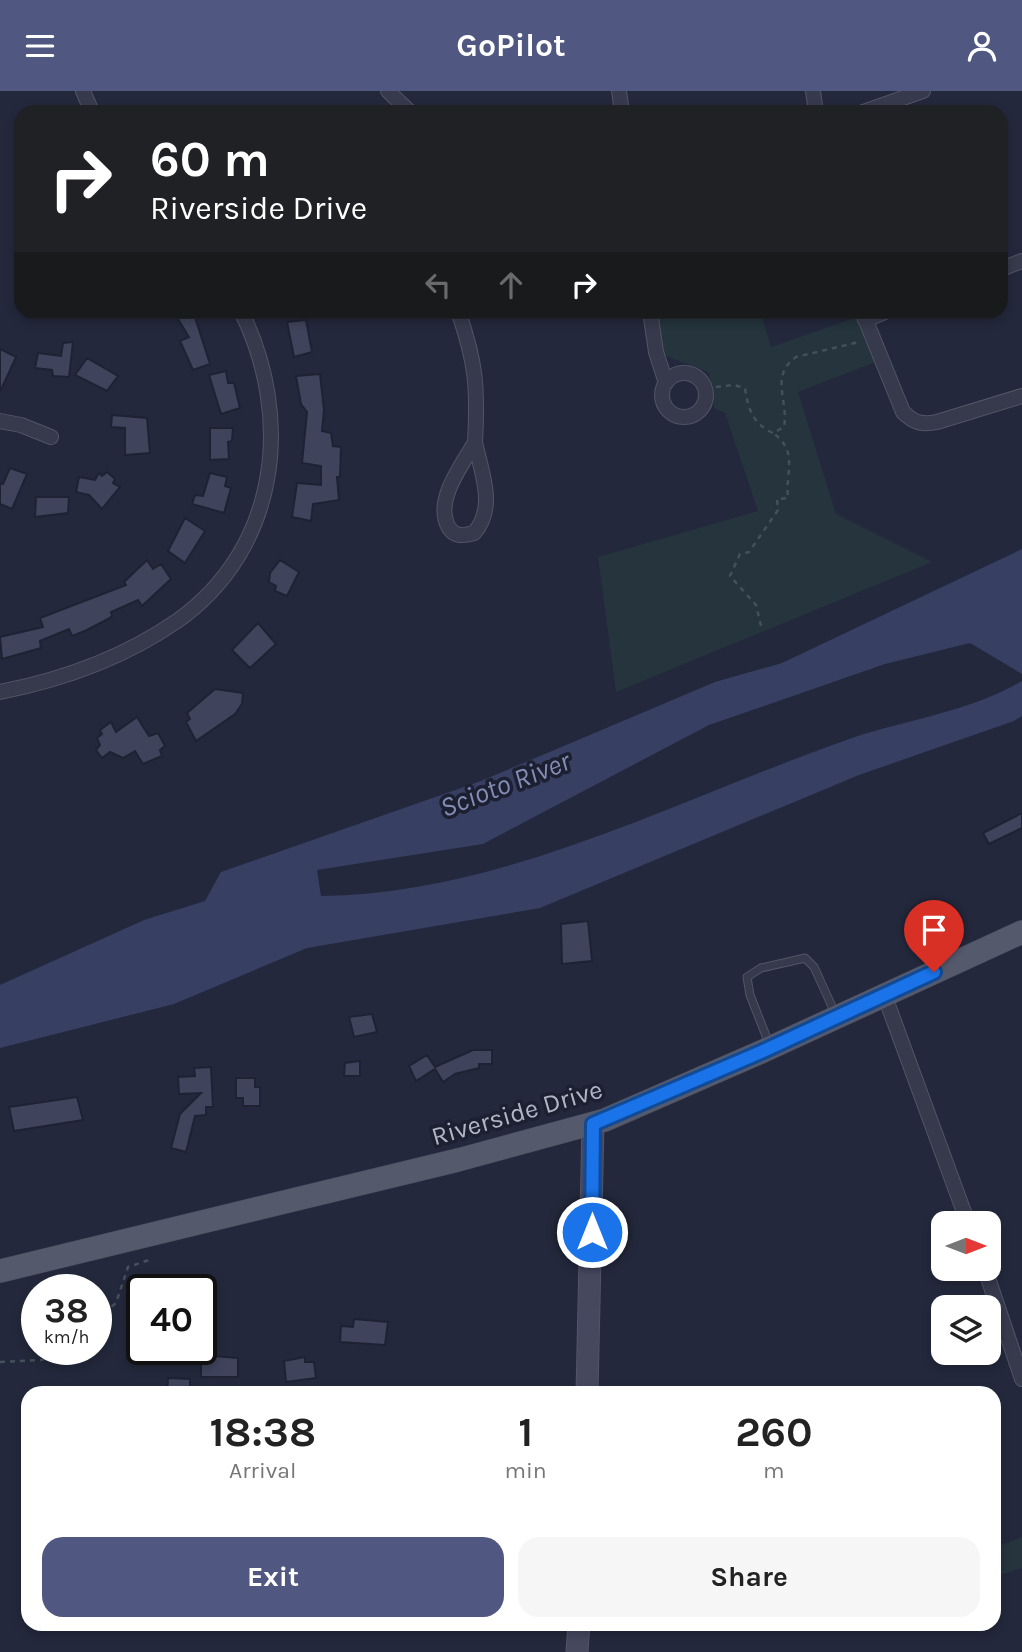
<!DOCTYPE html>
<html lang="en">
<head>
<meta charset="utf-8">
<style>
  :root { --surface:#fff; --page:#f6f6f6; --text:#222; --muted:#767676; --accent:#505781 }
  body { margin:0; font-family:Karla,sans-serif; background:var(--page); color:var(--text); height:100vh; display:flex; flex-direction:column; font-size:26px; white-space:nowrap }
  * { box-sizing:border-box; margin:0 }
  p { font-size:23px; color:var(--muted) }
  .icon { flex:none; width:38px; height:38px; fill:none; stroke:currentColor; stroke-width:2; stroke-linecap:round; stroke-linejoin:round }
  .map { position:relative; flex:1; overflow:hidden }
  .sheet { position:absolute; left:21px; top:1295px; width:980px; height:245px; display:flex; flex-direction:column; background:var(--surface); border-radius:21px; box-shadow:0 4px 10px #0003 }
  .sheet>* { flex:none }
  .guide { position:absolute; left:14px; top:14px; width:994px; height:214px; border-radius:21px; box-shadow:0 4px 10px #0003; background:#202124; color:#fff; overflow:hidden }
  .needle { width:46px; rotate:90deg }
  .fabs { position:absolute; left:931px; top:1120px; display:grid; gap:14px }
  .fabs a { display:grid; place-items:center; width:70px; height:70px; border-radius:14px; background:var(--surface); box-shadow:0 4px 10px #0003; font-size:35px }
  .speed { position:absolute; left:21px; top:1183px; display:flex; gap:14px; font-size:35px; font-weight:700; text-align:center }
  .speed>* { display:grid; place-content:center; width:91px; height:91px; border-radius:50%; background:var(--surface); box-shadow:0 4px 10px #0003; line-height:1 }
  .speed small { font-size:18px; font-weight:400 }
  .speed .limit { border:4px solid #111; border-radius:10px; background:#fff; color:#111 }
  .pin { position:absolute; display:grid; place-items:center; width:60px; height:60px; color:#fff; margin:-72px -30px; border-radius:50% 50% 50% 0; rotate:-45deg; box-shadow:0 0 7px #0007 }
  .pin .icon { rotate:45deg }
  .me { position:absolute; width:77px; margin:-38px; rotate:0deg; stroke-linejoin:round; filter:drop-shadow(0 0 5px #0008) }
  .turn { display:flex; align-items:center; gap:24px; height:147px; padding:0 21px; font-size:32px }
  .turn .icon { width:91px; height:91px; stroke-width:2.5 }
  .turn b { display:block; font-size:49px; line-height:60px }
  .lanes { display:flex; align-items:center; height:66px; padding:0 21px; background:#0003; justify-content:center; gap:35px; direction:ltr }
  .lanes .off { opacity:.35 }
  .eta { display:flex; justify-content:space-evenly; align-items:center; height:119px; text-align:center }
  .eta b { font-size:42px; font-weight:700; line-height:49px }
  .button { display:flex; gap:14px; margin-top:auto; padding:14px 21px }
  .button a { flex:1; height:80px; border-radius:21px; background:var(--accent); color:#fff; font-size:28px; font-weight:700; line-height:80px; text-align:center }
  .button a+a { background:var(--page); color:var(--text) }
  header { display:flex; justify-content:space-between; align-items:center; height:91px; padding:0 21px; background:var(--accent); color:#fff; font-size:32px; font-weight:700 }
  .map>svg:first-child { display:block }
</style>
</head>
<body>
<header><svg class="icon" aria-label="menu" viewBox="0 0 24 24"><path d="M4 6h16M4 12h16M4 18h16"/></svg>GoPilot<svg class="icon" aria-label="person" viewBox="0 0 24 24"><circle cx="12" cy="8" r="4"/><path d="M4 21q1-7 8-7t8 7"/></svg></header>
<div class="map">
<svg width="1022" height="1561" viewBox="0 0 1022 1561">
  <rect width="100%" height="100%" fill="#23283c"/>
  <!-- green -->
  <path fill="#25343d" d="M650 221H760L771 256 863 224 881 269 798 301 836 423 932 471 616 601 598 466 758 420 725 322 714 317 713 296 708 281 656 261Z
    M1022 1446V1477L994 1486V1457Z"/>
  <!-- water -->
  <path fill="#373f62" d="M1022 458V583L970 552 885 573 709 634 483 753 317 779 321 805C505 803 680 707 852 647 909 628 969 621 1022 590V625L1014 630 859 684 540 817 307 857 174 913 0 957V894L144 829 205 810 221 781 481 690 715 591 782 572Z"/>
  <!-- building -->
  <path fill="#3f445c" stroke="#1e2233" stroke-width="2" d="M173 220H193L210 273 193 279 180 250 189 246Z
    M306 229 312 261 294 266 287 231Z
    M73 251 69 286 53 285 52 279 35 277 38 262 61 265 63 252Z
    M0 258 16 266 0 301Z
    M87 267 118 285 107 300 75 284Z
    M226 280 228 292H234L240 317 221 323 209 284Z
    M320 283 324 319 322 340 331 342 333 355 341 356 340 386H337L339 409 313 413 311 430 292 426 297 392 321 394V375L302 372 307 321 301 313 296 285Z
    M112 324 147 327 150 362 125 364V337L111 336Z
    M210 337H233L232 350 228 351 229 368 210 369Z
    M10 377 27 383 12 418 0 413V392L3 393Z
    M107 381 115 388 113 392 120 396 102 418 89 404 76 401 79 386 95 389 99 382 102 385Z
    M210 382 227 386 225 395 231 397 224 422 192 413 195 404 203 405Z
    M36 406H69L68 422 35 426Z
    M185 427 205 440 185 472 168 460Z
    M147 469 153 478 161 473 171 488 142 515 138 509 111 521 112 525 108 528 85 540 72 545 69 538 40 550 41 557 2 568 0 546 43 536 40 527 126 494 124 491Z
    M280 469 299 481 287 505 275 500 276 495 269 491 270 482Z
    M258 532 276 553 250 577 232 559Z
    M215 598 243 602 242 613 235 623 196 650 186 631 190 628 187 622Z
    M137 626 149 645 158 642 165 655 160 659 162 665 143 673 135 660 123 667 110 661 102 667 96 659 100 654 97 647 102 643 100 639 111 631 116 641Z
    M1022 722V737L989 753 983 742Z
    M588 830 592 870 562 873 561 833Z
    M372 923 377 941 354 946 349 926Z
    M473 959H492V973H479V977L455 983 443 991 435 978 416 990 409 975 427 964 435 976Z
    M360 970V985H344L345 972Z
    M211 976 213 1016H206V1024L195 1025 186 1061 171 1057 180 1023 201 1002 179 1003 178 986 195 985 194 977Z
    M236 987H255V996H260V1015H243V1007H236Z
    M77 1006 83 1029 14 1040 9 1016Z
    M354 1228 388 1231 385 1254 340 1251 341 1235 353 1236Z
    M201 1264 238 1267V1286H201Z
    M305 1266V1271H314L316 1287 286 1291 284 1270Z
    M168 1287 190 1288V1302H167Z"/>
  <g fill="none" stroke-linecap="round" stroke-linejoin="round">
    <defs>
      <path id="lane" d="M770 955 750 904 747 886 761 877 805 867 814 876 835 922"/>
      <path id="street" d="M83 0 92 21
        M388 0 410 21
        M619 0 622 21
        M813 0 816 21
        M863 21 923 0
        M1001 178 1022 170
        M458 220C476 271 478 297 475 351
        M650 220 656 261 666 292
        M862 220 903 321C914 332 922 334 937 331L1022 305
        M865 229 887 220
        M662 304a22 22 0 1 1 44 0a22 22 0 1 1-44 0Z
        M0 330 21 334 51 346
        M475 351C481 381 497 416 474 442 464 445 455 446 449 437 433 410 463 373 475 351Z
        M0 601C61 589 125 566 177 530 279 458 294 327 241 220
        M884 903 968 1132
        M985 1178 1022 1288"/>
      <path id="secondary" d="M587 1302 593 1033
        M577 1561 579 1533"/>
      <path id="primary" d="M0 1180 458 1069 605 1029 761 961 1022 841"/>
    </defs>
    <!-- lane casing -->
    <use href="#lane" stroke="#525567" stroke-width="9"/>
    <!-- street casing -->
    <use href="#street" stroke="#525567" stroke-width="16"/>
    <!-- secondary casing -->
    <use href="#secondary" stroke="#525567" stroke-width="23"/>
    <!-- primary casing -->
    <use href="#primary" stroke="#404455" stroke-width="24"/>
    <!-- path -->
    <path stroke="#43515a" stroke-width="2.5" stroke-dasharray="5 5" stroke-linecap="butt" d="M706 297 734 294 745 297C748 318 753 333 773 342L784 336C789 310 769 285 796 266L859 251
      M761 535 756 514 730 485 740 463 749 461 778 419 777 408 788 407C785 382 799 360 773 342
      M96 1228 116 1212 128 1176 152 1168
      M0 1271 42 1269 63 1258"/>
    <!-- lane -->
    <use href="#lane" stroke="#373a4c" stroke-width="7"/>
    <!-- street -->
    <use href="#street" stroke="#373a4c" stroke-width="14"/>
    <!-- secondary -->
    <use href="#secondary" stroke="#45485f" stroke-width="21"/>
    <!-- primary -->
    <use href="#primary" stroke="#55596c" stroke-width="23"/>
  </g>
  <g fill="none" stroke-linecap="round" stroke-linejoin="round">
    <defs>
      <path id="route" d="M592 1141 593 1033 761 961 934 881"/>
    </defs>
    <!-- route casing -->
    <use href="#route" stroke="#114b97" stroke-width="18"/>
    <!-- route -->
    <use href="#route" stroke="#1a73e8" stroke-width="12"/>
  </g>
  <g text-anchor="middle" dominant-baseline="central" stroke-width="7" stroke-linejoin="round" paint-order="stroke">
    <!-- street labels -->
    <g font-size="26" fill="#b2b5c7" stroke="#1c2031">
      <text transform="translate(517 1022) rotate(-16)">Riverside Drive</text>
    </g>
    <!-- water labels -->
    <g font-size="28" font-style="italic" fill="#828bb3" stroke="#1c2031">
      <text transform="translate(505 693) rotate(-21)">Scioto River</text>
    </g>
  </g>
</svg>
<div class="fabs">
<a><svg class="needle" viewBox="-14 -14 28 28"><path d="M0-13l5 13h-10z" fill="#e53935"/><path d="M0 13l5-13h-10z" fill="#767676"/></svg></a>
<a><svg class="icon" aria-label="layers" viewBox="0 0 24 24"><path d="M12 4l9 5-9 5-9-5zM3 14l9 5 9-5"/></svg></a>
</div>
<div class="speed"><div>38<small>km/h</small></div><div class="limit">40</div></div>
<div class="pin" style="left:934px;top:881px;background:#d93025"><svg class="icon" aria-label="arrive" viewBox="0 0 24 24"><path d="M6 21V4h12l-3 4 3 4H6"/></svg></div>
<svg class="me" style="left:592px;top:1141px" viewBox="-20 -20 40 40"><circle r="17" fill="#1a73e8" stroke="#fff" stroke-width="3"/><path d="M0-11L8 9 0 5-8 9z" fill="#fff"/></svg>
<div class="guide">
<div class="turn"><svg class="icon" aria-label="right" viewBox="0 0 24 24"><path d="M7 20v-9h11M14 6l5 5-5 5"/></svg><div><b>60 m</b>Riverside Drive</div></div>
<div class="lanes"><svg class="icon off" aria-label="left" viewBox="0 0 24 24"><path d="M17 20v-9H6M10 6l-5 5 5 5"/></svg><svg class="icon off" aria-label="ahead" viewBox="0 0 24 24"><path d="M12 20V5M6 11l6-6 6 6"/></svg><svg class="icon" aria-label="right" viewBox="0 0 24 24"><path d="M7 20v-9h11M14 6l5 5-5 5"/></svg></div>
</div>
<section class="sheet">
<div class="eta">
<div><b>18:38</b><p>Arrival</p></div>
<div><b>1</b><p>min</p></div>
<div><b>260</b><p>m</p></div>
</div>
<div class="button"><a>Exit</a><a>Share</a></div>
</section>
</div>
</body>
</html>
